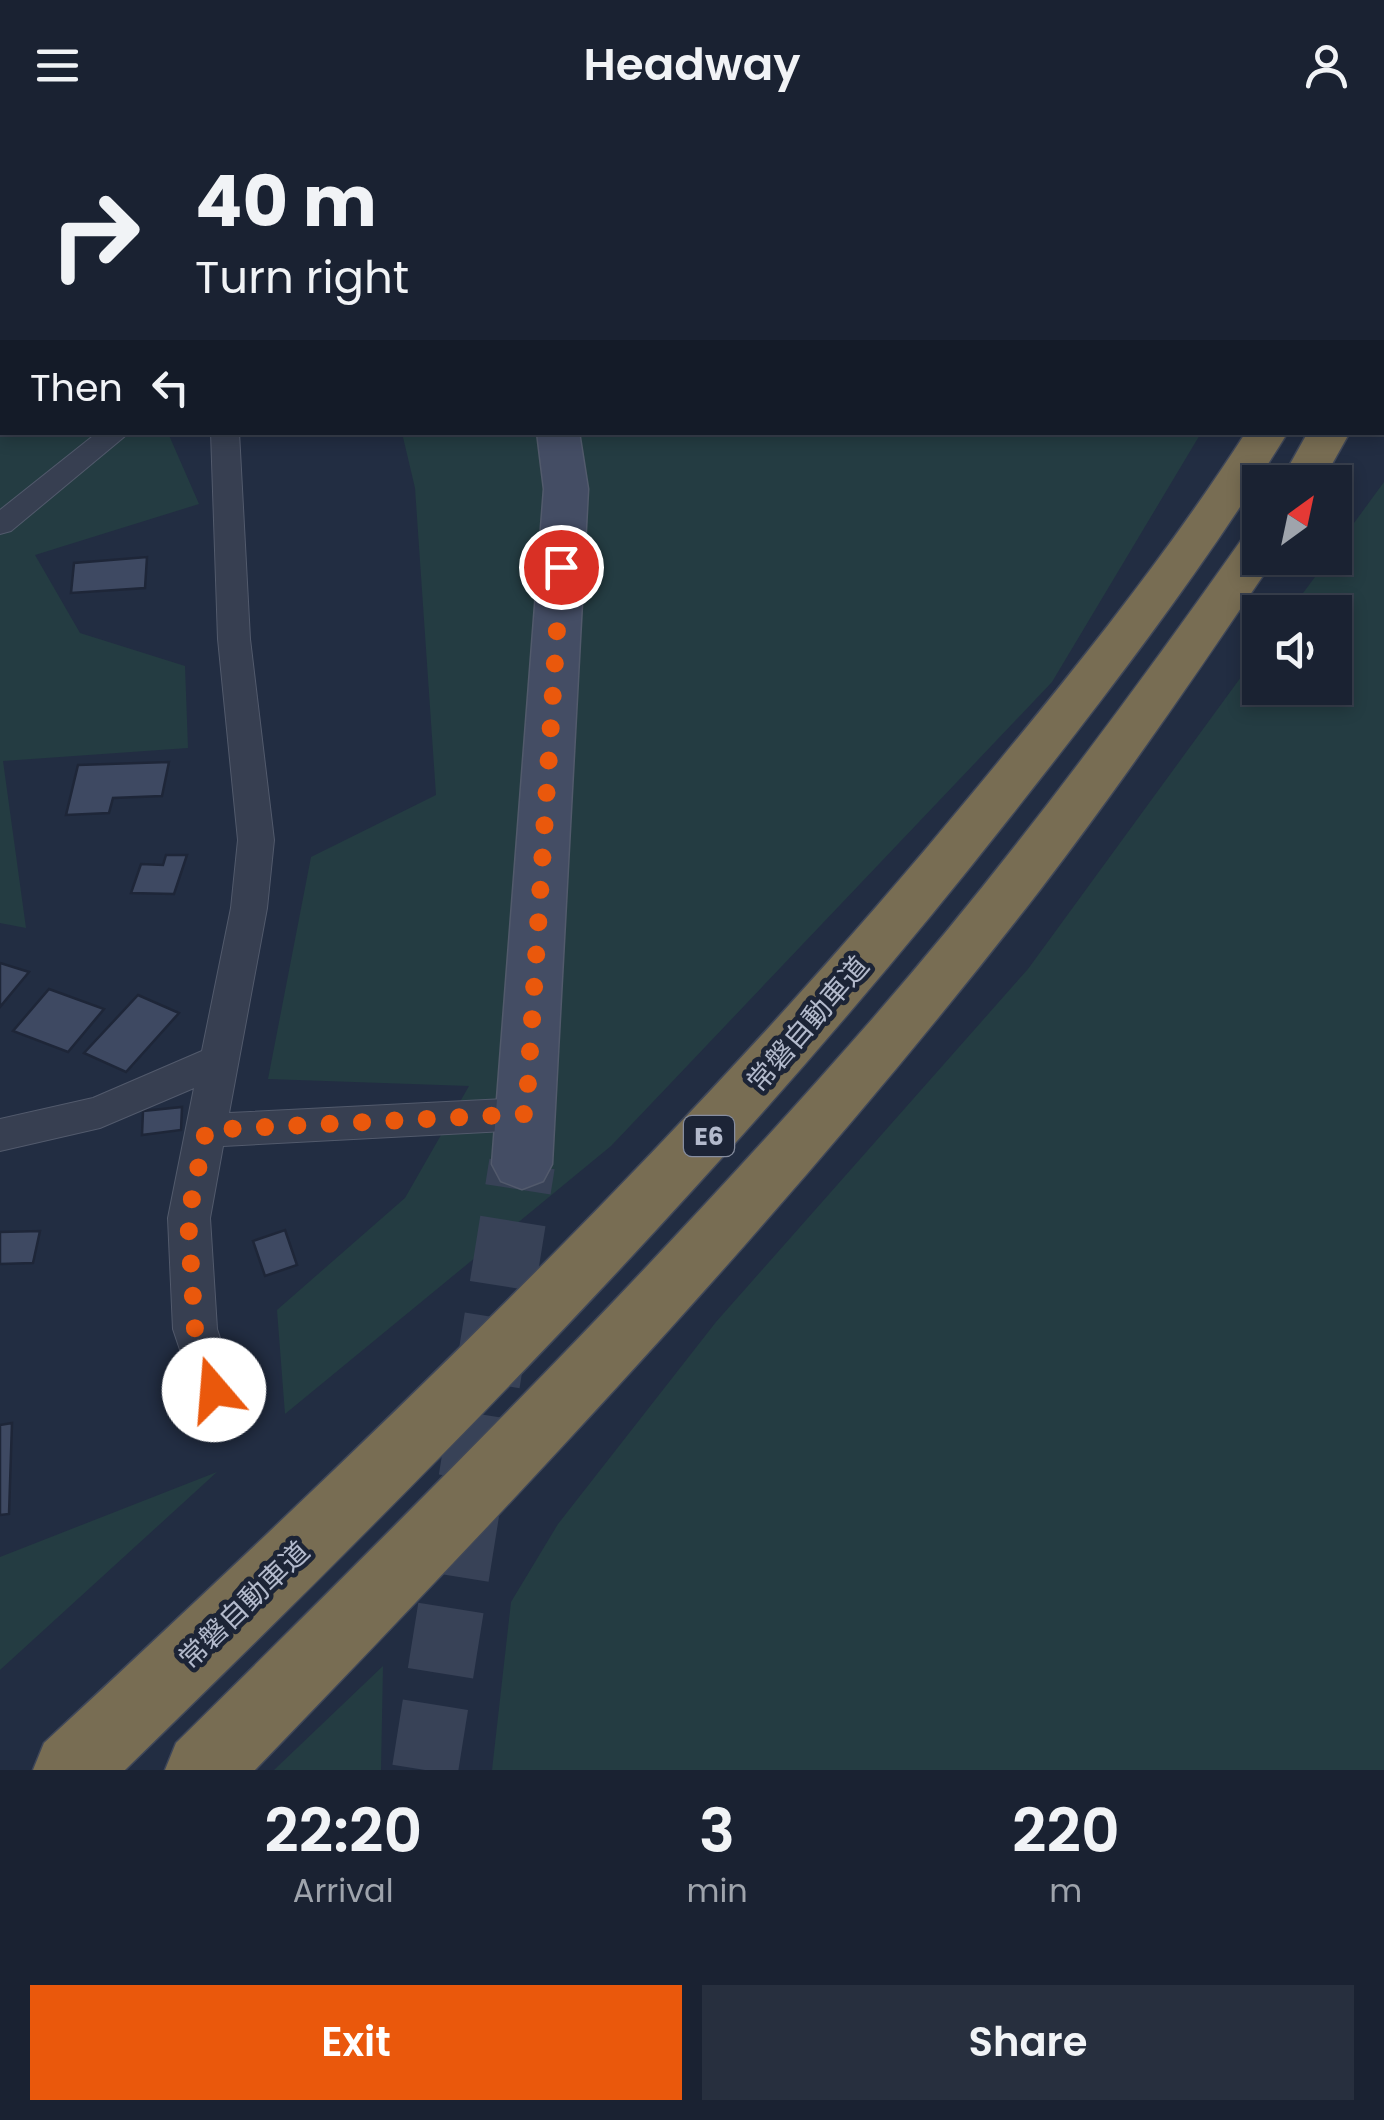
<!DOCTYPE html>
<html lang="en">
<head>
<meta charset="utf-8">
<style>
  :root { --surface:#1a2232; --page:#272f3e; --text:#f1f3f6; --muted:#9fa4ac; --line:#383f4d; --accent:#ea580c }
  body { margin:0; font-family:Poppins,"Noto Sans JP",sans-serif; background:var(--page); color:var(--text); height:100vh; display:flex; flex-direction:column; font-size:38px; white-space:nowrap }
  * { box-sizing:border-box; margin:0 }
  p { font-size:32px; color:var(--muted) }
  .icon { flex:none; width:55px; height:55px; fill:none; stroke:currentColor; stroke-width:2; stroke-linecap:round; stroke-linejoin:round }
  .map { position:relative; height:1640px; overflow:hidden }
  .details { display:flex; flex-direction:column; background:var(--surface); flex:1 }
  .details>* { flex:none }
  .guide { position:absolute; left:0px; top:0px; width:1385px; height:305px; box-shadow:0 5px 15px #0003,0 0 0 2px var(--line); background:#1a2232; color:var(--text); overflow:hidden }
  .needle { width:65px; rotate:33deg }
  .fabs { position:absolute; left:1242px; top:335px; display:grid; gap:20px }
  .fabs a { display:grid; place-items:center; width:110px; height:110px; border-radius:0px; background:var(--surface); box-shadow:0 5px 15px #0003,0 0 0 2px var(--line); font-size:50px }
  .pin { position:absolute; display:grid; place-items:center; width:85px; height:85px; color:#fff; margin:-42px; border:5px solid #fff; border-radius:50%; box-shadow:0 2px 10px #0007 }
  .me { position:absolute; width:110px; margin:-55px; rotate:342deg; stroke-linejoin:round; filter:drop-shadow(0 0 8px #0008) }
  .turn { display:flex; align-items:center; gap:35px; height:210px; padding:0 30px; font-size:45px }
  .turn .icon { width:130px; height:130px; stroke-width:2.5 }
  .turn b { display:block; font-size:70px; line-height:85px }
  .then { display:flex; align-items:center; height:95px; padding:0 30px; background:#0003; gap:20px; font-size:38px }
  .eta { display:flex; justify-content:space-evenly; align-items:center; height:170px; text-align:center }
  .eta b { font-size:60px; font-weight:600; line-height:70px }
  .button { display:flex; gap:20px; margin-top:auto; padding:20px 30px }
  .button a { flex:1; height:115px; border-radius:0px; background:var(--accent); color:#fff; font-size:40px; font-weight:600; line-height:115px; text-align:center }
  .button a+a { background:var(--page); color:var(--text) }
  header { display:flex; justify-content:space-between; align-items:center; height:130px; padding:0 30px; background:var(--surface); font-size:45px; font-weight:600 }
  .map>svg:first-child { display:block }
</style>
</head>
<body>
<header><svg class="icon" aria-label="menu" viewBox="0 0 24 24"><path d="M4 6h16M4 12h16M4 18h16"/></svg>Headway<svg class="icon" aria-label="person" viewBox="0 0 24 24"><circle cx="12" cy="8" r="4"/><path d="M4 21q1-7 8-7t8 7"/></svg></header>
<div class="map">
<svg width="1384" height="1640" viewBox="0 0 1384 1640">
  <rect width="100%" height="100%" fill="#222d42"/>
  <!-- green -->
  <path fill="#243c42" d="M0 0H1359L2 2V302L168 303 199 374 35 425 80 503 185 536 188 618 3 631 26 798 0 793Z
    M402 303H1201L1052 552 611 1016 285 1284 277 1180 405 1068 469 956 268 949 311 727 436 665 415 358Z
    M1384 352V1640H492L511 1472 558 1394 716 1192 1028 839 1260 521V558H1335V482H1289L1329 428H1335V419Z
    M217 1342 0 1540V1427Z
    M383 1536 381 1640H274Z"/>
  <!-- building -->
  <path fill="#3e4962" stroke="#1e2638" stroke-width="2.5" d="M147 427 145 458 71 463 74 433Z
    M169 632 162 666 113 668 109 683 66 685 78 635Z
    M166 725H187L174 764 131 763 141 734 163 735Z
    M0 833 29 842 0 877Z
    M49 859 104 879 68 922 13 901Z
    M138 865 179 883 126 942 84 923Z
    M182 977 181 1000 142 1005 143 981Z
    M285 1100 297 1135 265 1146 253 1111Z
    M40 1101 33 1133 0 1134V1102Z
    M12 1293 9 1384 0 1385V1295Z"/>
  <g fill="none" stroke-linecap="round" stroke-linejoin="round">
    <!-- secondary-tunnel -->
    <path stroke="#384257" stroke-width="66" stroke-dasharray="66 32" stroke-linecap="butt" d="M425 1640 522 1034"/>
    <defs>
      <path id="minor" d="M98 302H130L11 401 0 404V380Z
        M211 302H239L250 509 274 710 267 778 229 983 526 968 540 973 546 984 540 995 526 1000 223 1016 210 1088 217 1199 247 1289 240 1303 224 1309 208 1303 173 1199 168 1088 194 958 100 998 0 1021V989L93 968 202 921 231 778 238 710 218 509Z"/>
      <path id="secondary" d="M537 302H579L588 359 552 1034 543 1051 522 1059 501 1051 492 1034 544 359Z"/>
      <path id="motorway" d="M1384 82V107H1382V82Z
        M1384 194V220L1382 221V194Z
        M1246 302H1288C1205 437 1109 562 1011 686 742 1028 436 1337 125 1640H33L44 1613C368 1312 688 1008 970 666 1067 549 1163 431 1246 302Z
        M1308 302H1350L1322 352H1280Z
        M1260 402V428H1275C1199 540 1123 652 1040 760 799 1071 528 1357 255 1640H165L176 1613C415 1377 652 1141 873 888 1006 735 1127 572 1244 406Z"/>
    </defs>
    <!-- minor casing -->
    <use href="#minor" stroke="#525a6c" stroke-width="2"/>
    <!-- secondary casing -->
    <use href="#secondary" stroke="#525a6c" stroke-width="3"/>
    <!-- motorway casing -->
    <use href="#motorway" stroke="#3f4759" stroke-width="3"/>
    <!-- minor -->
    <use href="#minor" fill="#373f51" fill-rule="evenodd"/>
    <!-- secondary -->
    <use href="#secondary" fill="#444d64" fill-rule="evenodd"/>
    <!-- motorway -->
    <use href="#motorway" fill="#786d53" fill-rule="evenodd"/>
  </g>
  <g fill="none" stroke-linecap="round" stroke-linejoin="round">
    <!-- route -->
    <path stroke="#ea580c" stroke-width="18" stroke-dasharray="0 32.4" d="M214 1260 195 1200 188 1088 206 1000 526 984 561 437"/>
  </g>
  <g text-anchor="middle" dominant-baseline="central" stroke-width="9" stroke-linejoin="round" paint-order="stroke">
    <!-- shield labels -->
    <rect fill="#1c2436" stroke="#868d9f" stroke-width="2.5" x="684" y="986" width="50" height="40" rx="8"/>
    <g font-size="25" font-weight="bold" fill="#b3bacc">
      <text x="709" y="1006">E6</text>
    </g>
    <!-- street labels -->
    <g font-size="28" fill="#b3bacc" stroke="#1c2436">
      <text transform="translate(808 894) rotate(-49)">常磐自動車道</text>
      <text transform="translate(244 1475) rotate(-44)">常磐自動車道</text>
    </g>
  </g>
</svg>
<div class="fabs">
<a><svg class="needle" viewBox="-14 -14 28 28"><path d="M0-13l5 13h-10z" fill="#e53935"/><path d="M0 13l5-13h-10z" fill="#9fa4ac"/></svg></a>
<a><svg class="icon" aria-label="sound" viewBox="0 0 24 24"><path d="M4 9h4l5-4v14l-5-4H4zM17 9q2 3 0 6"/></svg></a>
</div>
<div class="pin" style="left:561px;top:437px;background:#d93025"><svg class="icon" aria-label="arrive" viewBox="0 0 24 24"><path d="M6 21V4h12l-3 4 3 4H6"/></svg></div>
<svg class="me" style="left:214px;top:1260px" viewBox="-20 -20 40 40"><circle r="19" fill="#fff"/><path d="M0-13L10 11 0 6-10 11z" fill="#ea580c"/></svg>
<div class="guide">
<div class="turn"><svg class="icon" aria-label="right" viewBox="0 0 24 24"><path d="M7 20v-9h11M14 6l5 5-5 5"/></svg><div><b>40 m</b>Turn right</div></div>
<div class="then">Then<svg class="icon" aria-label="left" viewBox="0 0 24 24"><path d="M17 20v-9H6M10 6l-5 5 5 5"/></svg></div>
</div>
</div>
<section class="details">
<div class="eta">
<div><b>22:20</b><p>Arrival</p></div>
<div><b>3</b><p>min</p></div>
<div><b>220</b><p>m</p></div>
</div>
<div class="button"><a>Exit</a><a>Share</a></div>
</section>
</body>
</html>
